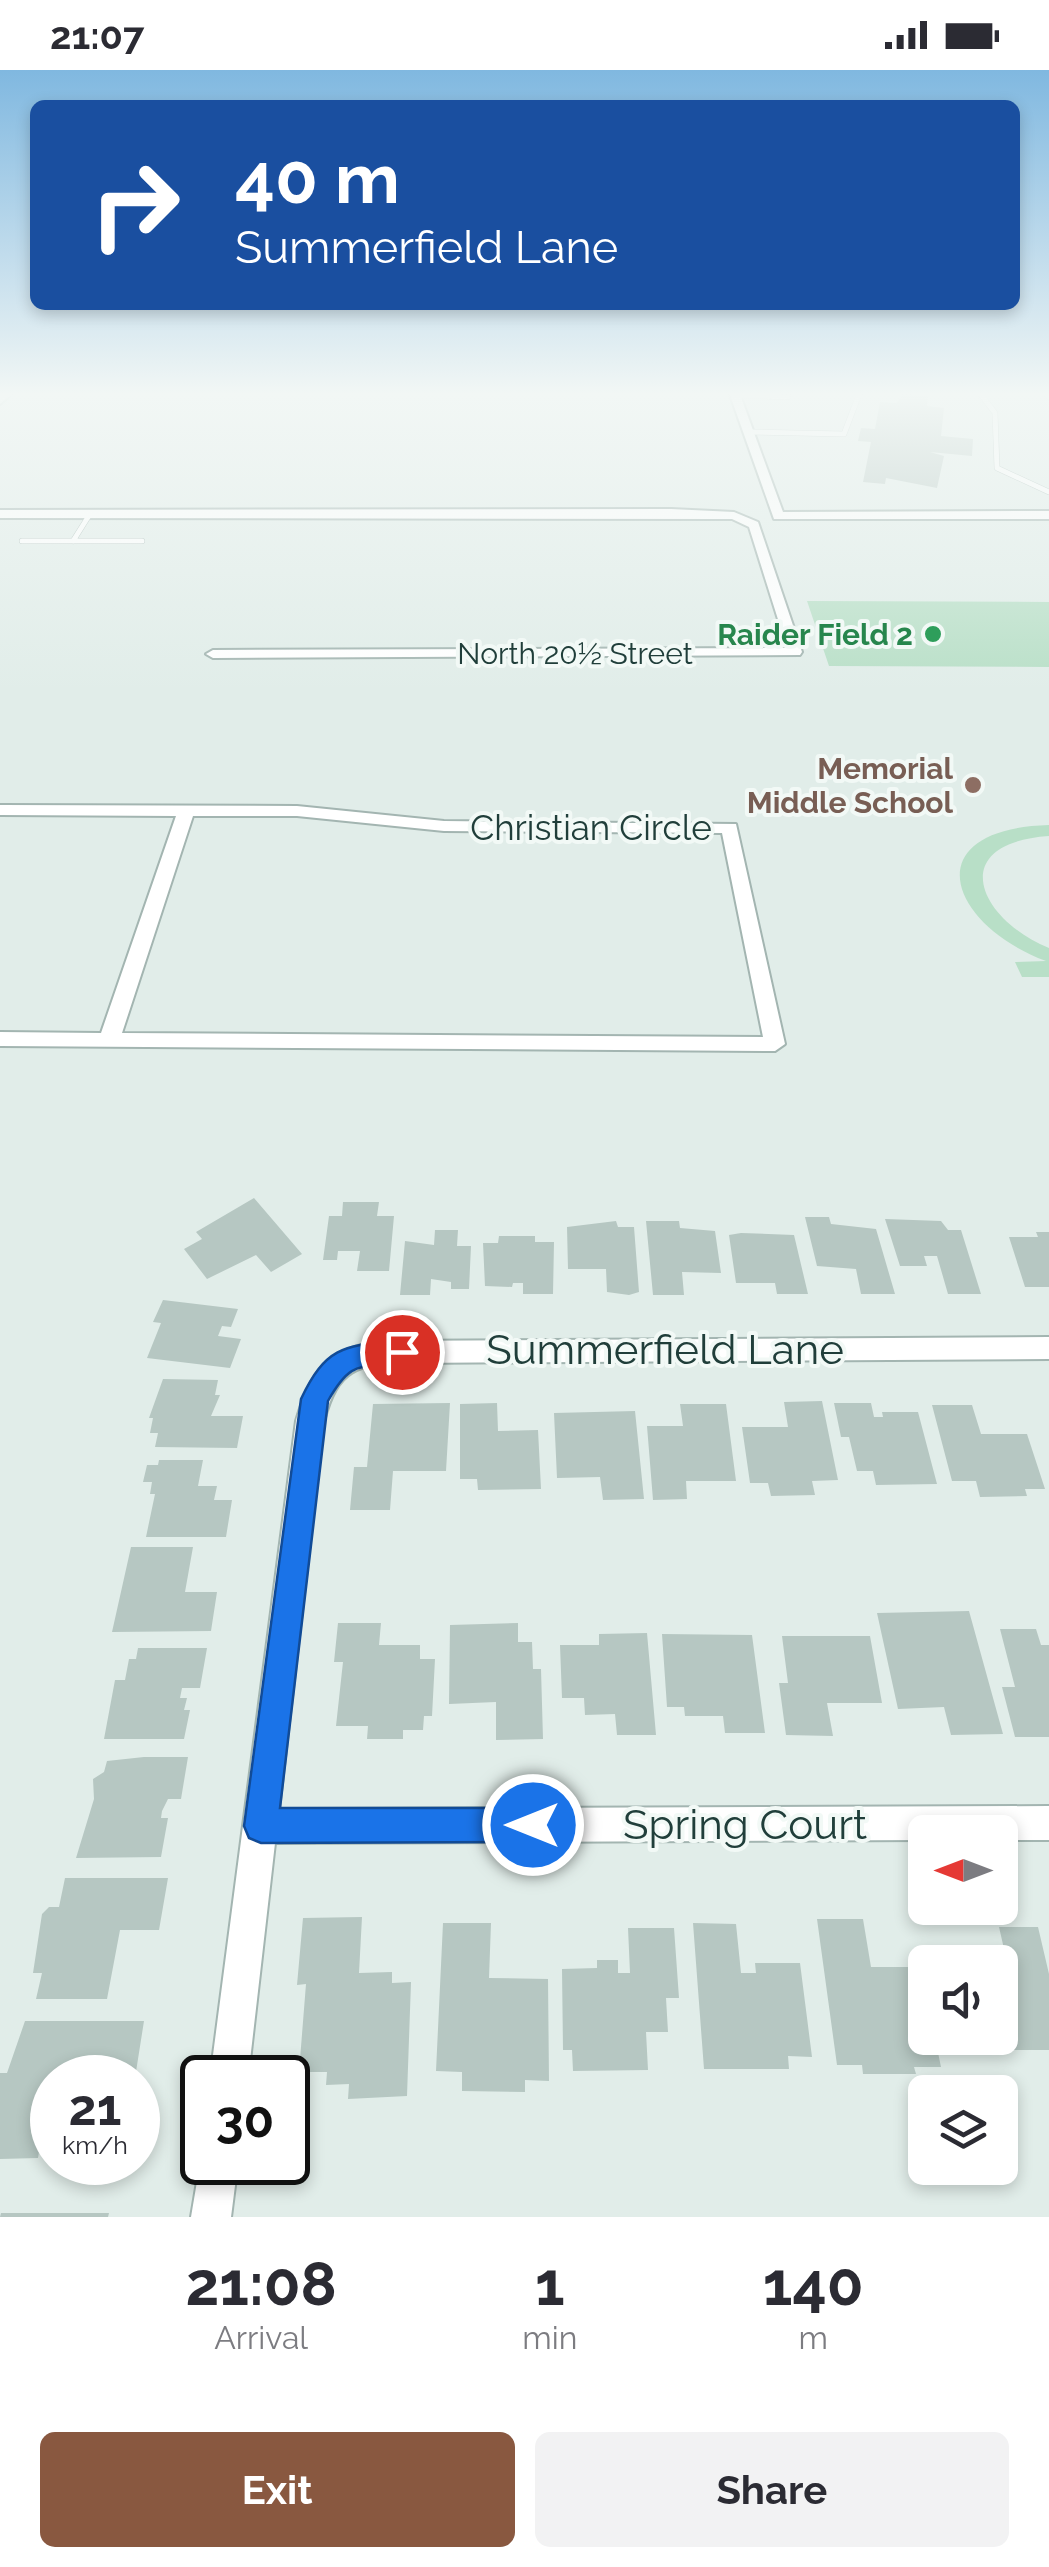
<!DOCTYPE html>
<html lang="en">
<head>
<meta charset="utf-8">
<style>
  :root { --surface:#fff; --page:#f2f2f3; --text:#2b2b33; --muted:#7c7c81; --accent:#895840 }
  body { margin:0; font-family:Raleway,sans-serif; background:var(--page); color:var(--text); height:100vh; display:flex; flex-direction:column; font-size:38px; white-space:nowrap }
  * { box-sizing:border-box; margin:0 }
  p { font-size:32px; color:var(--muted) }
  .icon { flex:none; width:55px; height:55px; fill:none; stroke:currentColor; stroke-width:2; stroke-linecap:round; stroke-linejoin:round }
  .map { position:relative; height:2147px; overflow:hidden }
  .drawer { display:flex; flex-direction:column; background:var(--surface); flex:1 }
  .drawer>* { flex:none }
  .top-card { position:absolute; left:30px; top:30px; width:990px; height:210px; border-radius:15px; box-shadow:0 5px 15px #0003; background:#1a4fa0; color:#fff; overflow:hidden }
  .needle { width:65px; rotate:270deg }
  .tools { position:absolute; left:908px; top:1745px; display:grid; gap:20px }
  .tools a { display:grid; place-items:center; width:110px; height:110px; border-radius:15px; background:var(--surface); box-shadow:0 5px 15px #0003; font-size:50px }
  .speed { position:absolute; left:30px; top:1985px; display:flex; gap:20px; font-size:50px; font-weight:700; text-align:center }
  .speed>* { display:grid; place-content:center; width:130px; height:130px; border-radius:50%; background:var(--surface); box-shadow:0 5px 15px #0003; line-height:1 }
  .speed small { font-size:25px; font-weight:400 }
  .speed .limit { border:5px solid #111; border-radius:15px; background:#fff; color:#111 }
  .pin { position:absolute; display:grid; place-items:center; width:85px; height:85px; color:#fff; margin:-42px; border:5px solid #fff; border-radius:50%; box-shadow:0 2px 10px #0007 }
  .me { position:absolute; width:110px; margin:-55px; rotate:270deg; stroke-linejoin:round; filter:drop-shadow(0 0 8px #0008) }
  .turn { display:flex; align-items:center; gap:35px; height:210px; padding:0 40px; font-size:45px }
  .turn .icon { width:130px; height:130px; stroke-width:2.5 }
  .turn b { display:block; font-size:70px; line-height:85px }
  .eta { display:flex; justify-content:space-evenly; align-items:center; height:170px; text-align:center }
  .eta b { font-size:60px; font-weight:700; line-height:70px }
  .button { display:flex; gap:20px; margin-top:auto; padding:20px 40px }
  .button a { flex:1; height:115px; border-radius:15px; background:var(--accent); color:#fff; font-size:40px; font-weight:700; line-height:115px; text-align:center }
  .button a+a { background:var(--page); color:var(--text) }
  .status { display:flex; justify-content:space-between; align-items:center; height:70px; padding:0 50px; background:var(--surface); direction:ltr }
  .status svg { height:28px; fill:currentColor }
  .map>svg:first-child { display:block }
</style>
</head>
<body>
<div class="status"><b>21:07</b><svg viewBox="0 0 49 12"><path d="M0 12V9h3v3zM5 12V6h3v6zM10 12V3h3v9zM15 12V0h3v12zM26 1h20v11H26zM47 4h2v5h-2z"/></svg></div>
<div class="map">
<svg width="1049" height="2147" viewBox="0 0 1049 2147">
  <rect width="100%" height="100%" fill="#e1ede9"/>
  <!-- green -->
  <path fill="#b8dfc7" d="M807 531 1049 532V597L829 596Z
    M1049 755V766C946 773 977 848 1049 878V907H1022L1015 892 1046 891C947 854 915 759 1049 755Z"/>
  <!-- building -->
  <path fill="#b6c7c2" d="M903 324 928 326 927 336 944 338 941 366 973 369 972 386 930 382 944 386 937 418 886 408 885 414 863 412 871 372 858 371 861 358 875 359 880 332 897 333Z
    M254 1128 302 1184 271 1202 256 1185 207 1209 184 1179 202 1169 196 1162Z
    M343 1132H379L377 1146H394L389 1201H357L360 1181H338L337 1190H323L329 1146H342Z
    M805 1147H829L831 1154 876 1159 895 1224H861L856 1199 817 1196Z
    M885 1149 941 1151 948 1160H961L981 1224H948L937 1186H924L927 1196H900Z
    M616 1151 618 1157H634L639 1222 629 1225 607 1222 606 1199H568L567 1157Z
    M646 1151H679L680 1158 715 1161 721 1203 682 1202 684 1225H653Z
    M435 1160H458L457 1176H471L469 1219H451V1212L431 1209 430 1225H400L405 1171 434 1175Z
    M1036 1162H1049V1217H1025L1009 1167H1038Z
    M741 1163 794 1165 808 1224H777L775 1213H736L729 1165Z
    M499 1166H535V1172H554L553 1224H523V1213H513L512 1217 485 1216 483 1173H498Z
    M163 1230 238 1239 231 1257 222 1256 218 1266 241 1269 230 1298 147 1288 161 1253 153 1252Z
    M163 1309 218 1310 215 1325H220L211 1346H243L237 1378 155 1377 158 1363H150L153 1348H149Z
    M822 1331 838 1410 812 1411 815 1425 771 1426 768 1413H750L742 1357H788L784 1332Z
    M450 1333 446 1401H393L390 1440H350L354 1397H367L373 1334Z
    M497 1333 498 1361 538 1360 541 1419 478 1420 477 1409H460V1334Z
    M834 1333H871L874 1347H883L882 1342H918L937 1414 876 1415 873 1401H857L849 1367H841Z
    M680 1334H726L736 1411H686L687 1429 653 1430 647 1356H683Z
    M932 1335H972L981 1364H1027L1045 1419H1025L1027 1426 980 1427 976 1411H952Z
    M635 1341 644 1429 603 1430 600 1407 557 1408 554 1343Z
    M159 1390H203L198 1416H217L214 1430H232L226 1467H146L155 1424H150L152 1412H143L147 1395H158Z
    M131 1477H193L185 1522H217L211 1561 112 1562Z
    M969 1541 1003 1664 951 1665 944 1637 898 1639 877 1543Z
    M338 1553H381L379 1575H420V1589H435L432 1646H424L423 1660H403V1669H367L368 1656H336L343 1592H334Z
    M518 1553V1572H532L533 1599H541L543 1669 496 1670V1632L449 1634 450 1555Z
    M1000 1559H1036L1041 1575H1049V1667H1015L1002 1617H1015Z
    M647 1563 656 1665H617L615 1644 585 1645 584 1628H562L560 1575H599V1564Z
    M662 1564 752 1565 765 1663H725L723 1646H685L684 1637H667Z
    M782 1566H870L882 1633H827L833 1666 786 1665 779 1613H788Z
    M138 1578H207L200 1618H182L180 1628H187L184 1640H190L184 1669H104L115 1610H125L129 1589H136Z
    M144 1687H188L181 1729H168L162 1741 161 1748H168L161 1787 76 1788 94 1729 93 1709 104 1702 107 1691Z
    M65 1808H168L159 1860H120L107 1929H36L42 1903H33L42 1844 49 1837H59Z
    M362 1847 359 1903 392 1902V1913L411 1912 407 2026 348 2029 349 2014 326 2015 327 2002H299L306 1914 297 1915 303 1848Z
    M817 1849H863L871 1897H922L925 1968H935L941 1997H914L916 2004H863L862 1995H837Z
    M443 1853H491L489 1908 548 1909 549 2011 525 2010V2022L462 2021V2002L436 2001Z
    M693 1853 736 1854 741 1903H756L755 1893H800L812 1987 788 1986 789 1999H704Z
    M999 1857H1038L1049 1904V1980H965L962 1968H1000V1892H1007Z
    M628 1858H674L679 1928H666L668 1962H646L648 2000 573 2001 572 1980H563L562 1899 597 1898V1890H618V1903H630Z
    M962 1879H992L995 1892H965Z
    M25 1951H144L135 2008H52V2081L39 2082 38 2088 0 2089V2003H7Z
    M1 2143H109L108 2147H0Z"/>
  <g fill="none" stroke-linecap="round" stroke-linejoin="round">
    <defs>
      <path id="lane" d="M979 322 995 343 997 398 1049 422
        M1045 322 1049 327
        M735 325 788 327
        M748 362 844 364 860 322
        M22 471H142
        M73 471 90 444"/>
      <path id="street" d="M729 322H739L783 442 1049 441V449H774Z
        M671 439 734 442 758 452 802 582 800 585 213 588 206 584 213 580 787 578 749 457 732 449 0 448V440Z
        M0 735 297 736 444 751 736 754 785 974 775 981 0 976V962L101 963 176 746 0 745ZM193 746H297L444 761 722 763 763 967 122 963Z
        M1049 1267V1289L408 1293C357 1294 338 1298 324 1351L279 1739 1049 1736V1770H1000V1762H925V1770L275 1773 248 2008H210L296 1351C312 1297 329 1276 387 1271Z
        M202 2082V2092H238L231 2147H191Z"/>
      <path id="secondary" d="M0 322H14L0 334Z"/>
    </defs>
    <!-- lane casing -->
    <use href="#lane" stroke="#a3b5b1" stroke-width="6"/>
    <!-- street casing -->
    <use href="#street" stroke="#a3b5b1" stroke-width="4"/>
    <!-- secondary casing -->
    <use href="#secondary" stroke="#9eb9b3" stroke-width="4"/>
    <!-- lane -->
    <use href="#lane" stroke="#fff" stroke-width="5"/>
    <!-- street -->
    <use href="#street" fill="#fff" fill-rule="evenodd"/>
    <!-- secondary -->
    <use href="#secondary" fill="#fff" fill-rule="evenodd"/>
  </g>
  <!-- sky -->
  <linearGradient id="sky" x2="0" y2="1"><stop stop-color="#80b8e0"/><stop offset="0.52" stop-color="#f2f7f5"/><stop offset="1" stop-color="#f2f7f5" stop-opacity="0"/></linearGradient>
  <rect width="1049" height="623" fill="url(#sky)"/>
  <!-- route -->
  <path fill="#1a73e8" stroke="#114b97" stroke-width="2.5" d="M402 1270 411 1274 415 1282 411 1289C366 1306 357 1279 328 1331L280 1738H533L545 1743 550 1755 545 1767 533 1772 261 1773 249 1768 244 1756 301 1329C327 1274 346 1276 402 1270Z"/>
  <!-- markers -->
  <circle fill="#2e9e5b" stroke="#f2f9f6" stroke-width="4" cx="933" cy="564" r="10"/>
  <circle fill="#8d6e63" stroke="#f2f9f6" stroke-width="4" cx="973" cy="715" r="10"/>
  <g text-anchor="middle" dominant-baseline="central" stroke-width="8" stroke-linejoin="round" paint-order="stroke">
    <!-- far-leisure labels -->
    <g font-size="30" font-weight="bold" fill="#27864d" stroke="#f2f9f6" text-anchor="end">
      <text x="913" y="564">Raider Field 2</text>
    </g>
    <!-- far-street labels -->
    <g font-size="30" fill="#203e3a" stroke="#f2f9f6">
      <text x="575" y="583">North 20½ Street</text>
    </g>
    <!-- far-education labels -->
    <g font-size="30" font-weight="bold" fill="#785e54" stroke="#f2f9f6" text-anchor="end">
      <text x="953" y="698">Memorial<tspan x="953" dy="34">Middle School</tspan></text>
    </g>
    <!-- street labels -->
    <g font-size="35" fill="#203e3a" stroke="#f2f9f6">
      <text x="591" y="757">Christian Circle</text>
    </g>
    <!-- near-street labels -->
    <g font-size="42" fill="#203e3a" stroke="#f2f9f6">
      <text x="665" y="1279">Summerfield Lane</text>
      <text x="745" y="1754">Spring Court</text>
    </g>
  </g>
</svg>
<div class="tools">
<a><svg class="needle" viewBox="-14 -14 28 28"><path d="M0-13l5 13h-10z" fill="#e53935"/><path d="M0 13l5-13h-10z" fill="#7c7c81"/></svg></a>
<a><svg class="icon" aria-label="sound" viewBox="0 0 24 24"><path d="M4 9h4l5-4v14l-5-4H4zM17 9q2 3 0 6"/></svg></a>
<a><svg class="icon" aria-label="layers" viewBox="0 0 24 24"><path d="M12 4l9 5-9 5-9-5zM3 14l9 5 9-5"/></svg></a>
</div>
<div class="speed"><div>21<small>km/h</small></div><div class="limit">30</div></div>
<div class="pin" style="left:402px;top:1282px;background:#d93025"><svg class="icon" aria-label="arrive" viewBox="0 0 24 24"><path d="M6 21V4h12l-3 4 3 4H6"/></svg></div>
<svg class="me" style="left:533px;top:1755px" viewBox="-20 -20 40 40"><circle r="17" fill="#1a73e8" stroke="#fff" stroke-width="3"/><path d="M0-11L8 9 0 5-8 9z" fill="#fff"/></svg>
<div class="top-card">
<div class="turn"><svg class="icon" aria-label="right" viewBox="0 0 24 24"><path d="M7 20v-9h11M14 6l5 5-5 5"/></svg><div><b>40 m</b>Summerfield Lane</div></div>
</div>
</div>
<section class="drawer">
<div class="eta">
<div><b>21:08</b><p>Arrival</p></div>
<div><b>1</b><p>min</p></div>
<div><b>140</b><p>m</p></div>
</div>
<div class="button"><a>Exit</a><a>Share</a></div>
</section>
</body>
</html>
